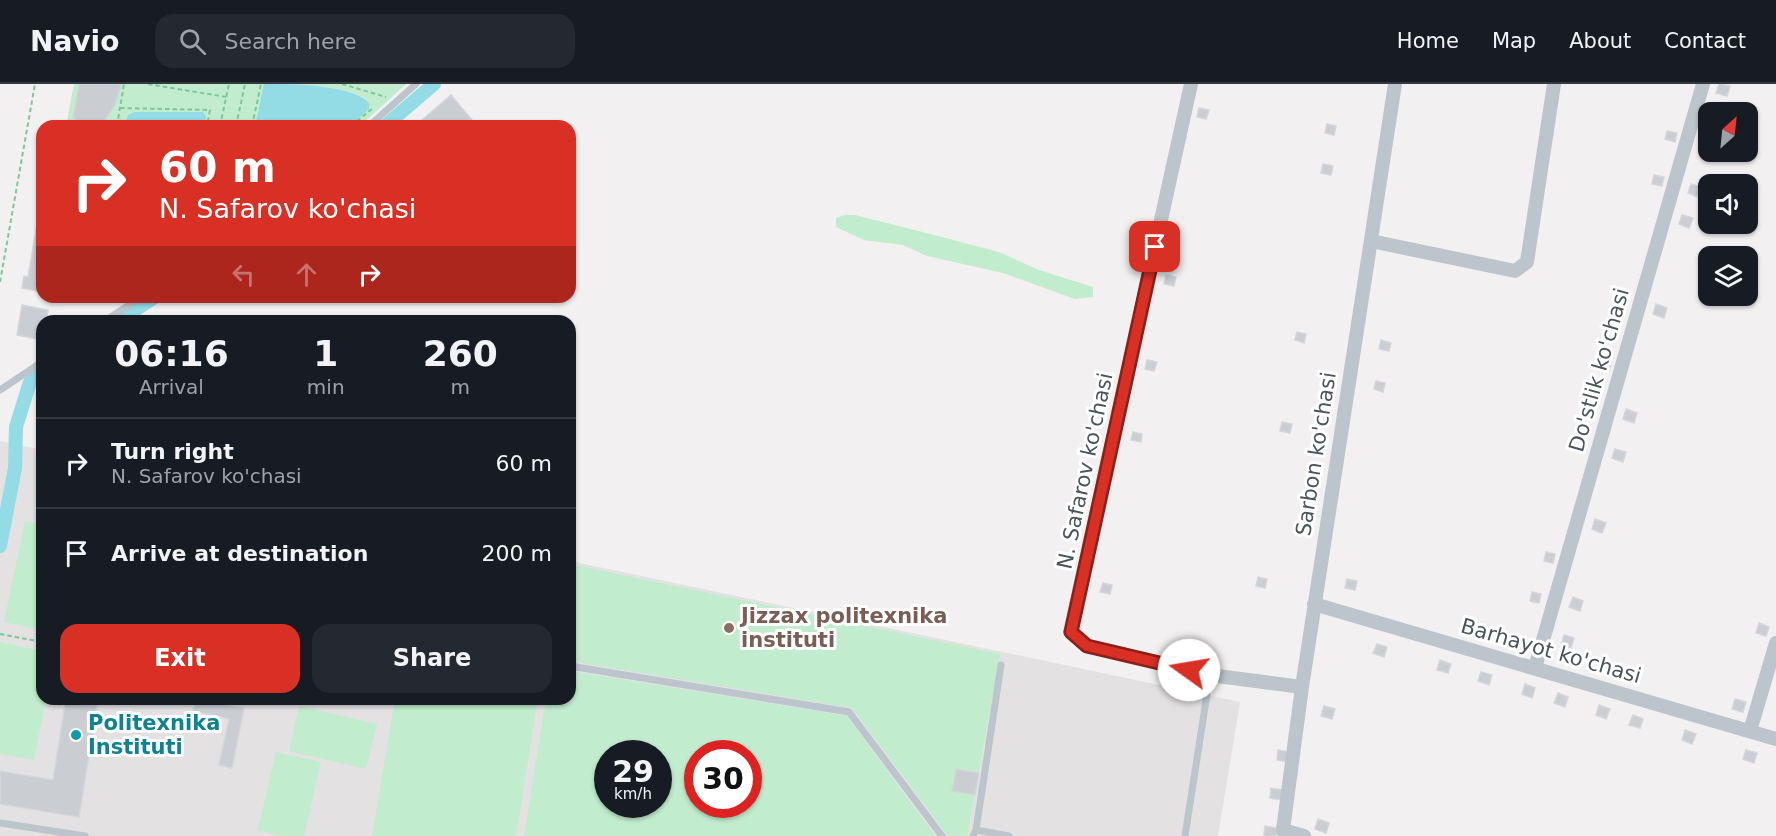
<!DOCTYPE html>
<html lang="en">
<head>
<meta charset="utf-8">
<style>
  :root { --surface:#171b24; --page:#242831; --text:#f1f3f6; --muted:#9ea1a6; --line:#363941; --accent:#d93025 }
  body { margin:0; font-family:"DejaVu Sans",sans-serif; background:var(--page); color:var(--text); height:100vh; display:flex; flex-direction:column; font-size:22px; white-space:nowrap }
  * { box-sizing:border-box; margin:0 }
  p { font-size:20px; color:var(--muted) }
  .icon { flex:none; width:33px; height:33px; fill:none; stroke:currentColor; stroke-width:2; stroke-linecap:round; stroke-linejoin:round }
  .map { position:relative; flex:1; overflow:hidden }
  .sheet { position:absolute; left:36px; top:231px; width:540px; height:390px; display:flex; flex-direction:column; background:var(--surface); border-radius:18px; box-shadow:0 2px 4px #0004 }
  .sheet>* { flex:none }
  .top-card { position:absolute; left:36px; top:36px; width:540px; height:183px; border-radius:18px; box-shadow:0 2px 4px #0004; background:#d93025; color:#fff; overflow:hidden }
  .needle { width:39px; rotate:27deg }
  .fabs { position:absolute; left:1698px; top:18px; display:grid; gap:12px }
  .fabs a { display:grid; place-items:center; width:60px; height:60px; border-radius:12px; background:var(--surface); box-shadow:0 2px 4px #0004; font-size:30px }
  .speed { position:absolute; left:594px; top:656px; display:flex; gap:12px; font-size:30px; font-weight:700; text-align:center }
  .speed>* { display:grid; place-content:center; width:78px; height:78px; border-radius:50%; background:var(--surface); box-shadow:0 2px 4px #0004; line-height:1 }
  .speed small { font-size:15px; font-weight:400 }
  .speed .limit { border:9px solid #d22; background:#fff; color:#111 }
  .pin { position:absolute; display:grid; place-items:center; width:51px; height:51px; color:#fff; margin:-26px; border-radius:12px; box-shadow:0 3px 9px #0006 }
  .me { position:absolute; width:66px; margin:-33px; rotate:283deg; stroke-linejoin:round; filter:drop-shadow(0 0 4px #0008) }
  .turn { display:flex; align-items:center; gap:21px; height:126px; padding:0 24px; font-size:27px }
  .turn .icon { width:78px; height:78px; stroke-width:2.5 }
  .turn b { display:block; font-size:42px; line-height:51px }
  .lanes { display:flex; align-items:center; height:57px; padding:0 24px; background:#0003; justify-content:center; gap:30px; direction:ltr }
  .lanes .off { opacity:.35 }
  .eta { display:flex; justify-content:space-evenly; align-items:center; height:102px; text-align:center }
  .eta b { font-size:36px; font-weight:800; line-height:42px }
  .action { display:flex; gap:12px; margin-top:auto; padding:12px 24px }
  .action a { flex:1; height:69px; border-radius:18px; background:var(--accent); color:#fff; font-size:24px; font-weight:800; line-height:69px; text-align:center }
  .action a+a { background:var(--page); color:var(--text) }
  ul { padding:0; list-style:none }
  li { display:flex; align-items:center; gap:18px; height:90px; padding:0 24px; border-top:2px solid var(--line) }
  li div { flex:1 }
  li b { display:block; font-size:22px }
  li em { font-style:normal }
  header { display:flex; align-items:center; gap:36px; box-sizing:border-box; height:84px; padding:0 30px; background:var(--surface); border-bottom:2px solid var(--line) }
  header strong { font-size:28px }
  nav { display:flex; gap:33px; margin-inline-start:auto; font-size:21px }
  .search { width:420px; height:54px; background:var(--page); display:flex; align-items:center; gap:15px; box-sizing:border-box; padding:0 21px; border-radius:18px; color:var(--muted); font-size:22px }
  .map>svg:first-child { display:block }
</style>
</head>
<body>
<header>
<strong>Navio</strong>
<div class="search"><svg class="icon" aria-label="search" viewBox="0 0 24 24"><circle cx="10" cy="10" r="6"/><path d="M15 15l6 6"/></svg>Search here</div>
<nav><a>Home</a><a>Map</a><a>About</a><a>Contact</a></nav>
</header>
<div class="map">
<svg width="1776" height="752" viewBox="0 0 1776 752">
  <rect width="100%" height="100%" fill="#f2f0f0"/>
  <!-- education -->
  <path fill="#e3e1e1" fill-rule="evenodd" d="M0 357 42 366V615H570V477L1240 618 1218 752H0ZM608 669H658V720H608ZM698 669H748V720H698Z"/>
  <!-- green -->
  <path fill="#c2ecce" fill-rule="evenodd" d="M74 0H406L360 42H66Z
    M845 131H855L907 144 999 168 1039 186 1093 203V213L1075 215 1003 189 927 172 903 161 864 156 836 143V134Z
    M25 437 42 441V546L4 538Z
    M570 480 1000 570 967 752H948L852 624 570 577Z
    M0 558 42 567V615H46L34 676 0 670Z
    M570 587 847 632 935 752H524L546 615H570ZM608 669H658V720H608ZM698 669H748V720H698Z
    M395 615H538L516 752H372Z
    M299 622 377 640 366 685 289 667Z
    M276 668 321 678 304 752H283L258 746Z"/>
  <!-- water -->
  <path fill="#93dbe5" d="M264 0C290 0 351 0 369 19V25L350 42H255Z
    M134 28H203L206 33 205 42H125L128 31Z"/>
  <g fill="none" stroke-linecap="round" stroke-linejoin="round">
    <!-- canal -->
    <path stroke="#93dbe5" stroke-width="14" d="M385 42 434 0
      M118 237 155 213
      M0 462 15 384 16 343 30 298 42 289"/>
  </g>
  <!-- building -->
  <path fill="#cacdd2" stroke="#d4d6da" stroke-width="1.5" d="M79 0H121L115 21 101 42H81L73 33Z
    M1719 0 1730 2 1727 12 1716 9Z
    M451 11 477 42H415Z
    M1199 24 1209 26 1206 35 1197 33Z
    M1327 40 1336 42 1334 51 1325 49Z
    M1667 47 1677 49 1675 58 1665 55Z
    M1323 80 1333 82 1331 91 1321 89Z
    M1654 91 1664 93 1662 102 1652 100Z
    M1691 100 1701 103 1698 113 1688 109Z
    M40 123 42 124V208L22 204 24 192 28 193Z
    M1682 131 1693 134 1689 144 1679 140Z
    M1166 191 1176 193 1174 202 1164 200Z
    M1656 220 1667 224 1664 234 1653 230Z
    M22 221 48 226 46 237H42V256L17 251Z
    M1297 248 1306 250 1304 259 1295 256Z
    M1381 256 1391 259 1389 267 1379 265Z
    M1147 276 1157 278 1154 287 1145 285Z
    M1601 277 1611 279 1609 287 1599 285Z
    M1376 297 1385 299 1383 308 1374 305Z
    M1626 325 1637 329 1634 339 1623 335Z
    M1282 338 1292 340 1290 349 1280 347Z
    M1133 348 1142 350 1141 358 1131 356Z
    M1615 365 1626 368 1623 378 1612 374Z
    M1595 435 1606 439 1602 449 1592 445Z
    M1546 468 1555 470 1553 479 1544 477Z
    M1258 493 1267 495 1265 504 1256 502Z
    M1347 495 1357 497 1355 506 1345 504Z
    M1103 499 1112 501 1110 510 1100 508Z
    M1532 508 1541 510 1539 519 1530 517Z
    M1573 513 1583 517 1580 527 1569 523Z
    M1759 539 1769 543 1766 552 1756 549Z
    M1564 551 1574 554 1571 564 1561 561Z
    M1377 560 1387 563 1384 573 1373 569Z
    M1440 576 1451 580 1448 589 1437 586Z
    M1481 588 1492 591 1489 601 1478 597Z
    M1525 600 1535 604 1532 614 1522 610Z
    M1558 609 1568 613 1565 623 1554 619Z
    M66 615H98L79 733 0 720V687L53 696Z
    M196 615 244 624 232 684 219 681 229 635 193 627Z
    M1735 615 1746 618 1743 628 1732 625Z
    M1599 621 1610 625 1606 635 1596 631Z
    M1324 622 1335 625 1332 635 1321 632Z
    M1633 631 1643 635 1640 644 1629 641Z
    M1685 646 1696 650 1692 660 1682 656Z
    M1278 666 1290 668 1288 678 1277 676Z
    M1746 666 1757 669 1754 679 1743 675Z
    M956 685 979 689 975 711 952 707Z
    M1271 704 1283 706 1281 716 1270 714Z
    M1318 735 1329 739 1326 749 1315 745Z
    M1265 742 1277 744 1276 752H1264Z"/>
  <g fill="none" stroke-linecap="round" stroke-linejoin="round">
    <!-- path -->
    <path stroke="#7dc79b" stroke-width="2" stroke-dasharray="4.5 3" stroke-linecap="butt" d="M148 0 226 13
      M342 0 386 13
      M120 24 210 26 207 42
      M117 42 124 0
      M220 42 229 0
      M236 42 245 0
      M252 42 261 0
      M351 42 373 24
      M0 198 35 0
      M0 550 42 558"/>
    <!-- lane -->
    <path stroke="#bcc5cb" stroke-width="7" d="M369 42 416 0
      M105 237 141 213
      M0 306 42 278
      M570 582 849 628 942 752
      M0 739 85 752
      M976 746 1009 752
      M973 752 976 746 1001 581
      M1185 752 1210 591"/>
    <!-- street -->
    <path stroke="#bcc5cb" stroke-width="14" d="M1191 0 1070 548 1087 562 1210 591 1302 603
      M1371 157 1515 187 1527 178 1554 0
      M1314 520 1776 655
      M1535 584 1703 0
      M1750 647 1776 559
      M1283 746 1304 752
      M1285 752 1283 746 1302 603 1395 0"/>
  </g>
  <g fill="none" stroke-linecap="round" stroke-linejoin="round">
    <defs>
      <path id="route" d="M1155 163 1071 548 1087 562 1189 586"/>
    </defs>
    <!-- route casing -->
    <use href="#route" stroke="#8d1f18" stroke-width="15"/>
    <!-- route -->
    <use href="#route" stroke="#d93025" stroke-width="10"/>
  </g>
  <!-- markers -->
  <circle fill="#8d6e63" stroke="#fff" stroke-width="2" cx="729" cy="544" r="6"/>
  <circle fill="#0f9aa8" stroke="#fff" stroke-width="2" cx="76" cy="651" r="6"/>
  <g text-anchor="middle" dominant-baseline="central" stroke-width="6" stroke-linejoin="round" paint-order="stroke">
    <!-- street labels -->
    <g font-size="21" fill="#49545b" stroke="#fff">
      <text transform="translate(1599 286) rotate(-74)">Do'stlik ko'chasi</text>
      <text transform="translate(1316 370) rotate(-81)">Sarbon ko'chasi</text>
      <text transform="translate(1085 387) rotate(-78)">N. Safarov ko'chasi</text>
      <text transform="translate(1551 567) rotate(16)">Barhayot ko'chasi</text>
    </g>
    <!-- education labels -->
    <g font-size="21" font-weight="bold" fill="#785e54" stroke="#fff" text-anchor="start">
      <text x="741" y="532">Jizzax politexnika<tspan x="741" dy="24">instituti</tspan></text>
    </g>
    <!-- culture labels -->
    <g font-size="21" font-weight="bold" fill="#0d838f" stroke="#fff" text-anchor="start">
      <text x="88" y="639">Politexnika<tspan x="88" dy="24">Instituti</tspan></text>
    </g>
  </g>
</svg>
<div class="fabs">
<a><svg class="needle" viewBox="-14 -14 28 28"><path d="M0-13l5 13h-10z" fill="#e53935"/><path d="M0 13l5-13h-10z" fill="#9ea1a6"/></svg></a>
<a><svg class="icon" aria-label="sound" viewBox="0 0 24 24"><path d="M4 9h4l5-4v14l-5-4H4zM17 9q2 3 0 6"/></svg></a>
<a><svg class="icon" aria-label="layers" viewBox="0 0 24 24"><path d="M12 4l9 5-9 5-9-5zM3 14l9 5 9-5"/></svg></a>
</div>
<div class="speed"><div>29<small>km/h</small></div><div class="limit">30</div></div>
<div class="pin" style="left:1155px;top:163px;background:#d93025"><svg class="icon" aria-label="arrive" viewBox="0 0 24 24"><path d="M6 21V4h12l-3 4 3 4H6"/></svg></div>
<svg class="me" style="left:1189px;top:586px" viewBox="-20 -20 40 40"><circle r="19" fill="#fff"/><path d="M0-13L10 11 0 6-10 11z" fill="#d93025"/></svg>
<div class="top-card">
<div class="turn"><svg class="icon" aria-label="right" viewBox="0 0 24 24"><path d="M7 20v-9h11M14 6l5 5-5 5"/></svg><div><b>60 m</b>N. Safarov ko'chasi</div></div>
<div class="lanes"><svg class="icon off" aria-label="left" viewBox="0 0 24 24"><path d="M17 20v-9H6M10 6l-5 5 5 5"/></svg><svg class="icon off" aria-label="ahead" viewBox="0 0 24 24"><path d="M12 20V5M6 11l6-6 6 6"/></svg><svg class="icon" aria-label="right" viewBox="0 0 24 24"><path d="M7 20v-9h11M14 6l5 5-5 5"/></svg></div>
</div>
<section class="sheet">
<div class="eta">
<div><b>06:16</b><p>Arrival</p></div>
<div><b>1</b><p>min</p></div>
<div><b>260</b><p>m</p></div>
</div>
<ul>
<li><svg class="icon" aria-label="right" viewBox="0 0 24 24"><path d="M7 20v-9h11M14 6l5 5-5 5"/></svg><div><b>Turn right</b><p>N. Safarov ko'chasi</p></div><em>60 m</em></li>
<li><svg class="icon" aria-label="arrive" viewBox="0 0 24 24"><path d="M6 21V4h12l-3 4 3 4H6"/></svg><div><b>Arrive at destination</b></div><em>200 m</em></li>
</ul>
<div class="action"><a>Exit</a><a>Share</a></div>
</section>
</div>
</body>
</html>
